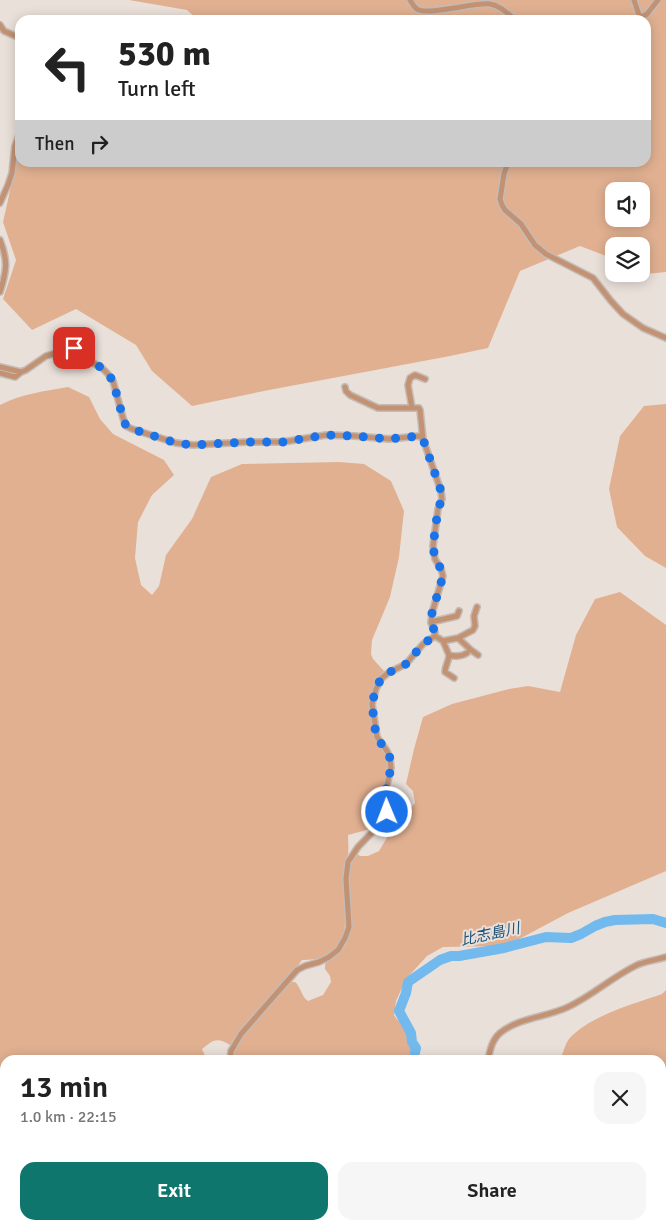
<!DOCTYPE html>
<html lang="en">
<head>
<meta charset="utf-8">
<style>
  :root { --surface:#fff; --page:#f6f6f6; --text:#222; --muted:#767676; --accent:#0f766e }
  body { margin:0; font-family:Signika,"Noto Sans JP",sans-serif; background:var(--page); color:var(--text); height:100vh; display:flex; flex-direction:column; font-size:19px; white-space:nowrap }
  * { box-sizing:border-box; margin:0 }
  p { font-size:16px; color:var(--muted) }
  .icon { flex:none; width:28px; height:28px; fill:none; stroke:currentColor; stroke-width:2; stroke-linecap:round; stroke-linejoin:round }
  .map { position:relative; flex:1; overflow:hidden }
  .panel { position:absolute; left:0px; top:1055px; width:666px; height:175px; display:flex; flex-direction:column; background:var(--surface); border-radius:15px 15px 0 0; box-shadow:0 2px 12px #0003 }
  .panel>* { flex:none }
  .top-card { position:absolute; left:15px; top:15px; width:636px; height:152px; border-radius:15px; box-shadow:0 2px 12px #0003; background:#fff; color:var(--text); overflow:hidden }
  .buttons { position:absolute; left:605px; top:182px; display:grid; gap:10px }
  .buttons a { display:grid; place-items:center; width:45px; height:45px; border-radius:10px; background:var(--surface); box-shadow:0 2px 12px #0003; font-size:25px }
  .pin { position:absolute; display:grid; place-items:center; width:42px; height:42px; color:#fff; margin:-21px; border-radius:10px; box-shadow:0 2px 8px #0006 }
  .me { position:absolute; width:55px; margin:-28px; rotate:359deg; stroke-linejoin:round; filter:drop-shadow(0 0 4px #0008) }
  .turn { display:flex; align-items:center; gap:18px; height:105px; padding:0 20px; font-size:22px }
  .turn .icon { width:65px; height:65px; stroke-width:2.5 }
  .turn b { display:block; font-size:35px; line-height:42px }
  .then { display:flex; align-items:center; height:48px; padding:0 20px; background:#0003; gap:10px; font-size:19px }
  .round { display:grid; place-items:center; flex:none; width:52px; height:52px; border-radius:15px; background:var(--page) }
  .summary { display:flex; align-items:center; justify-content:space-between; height:85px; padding:0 20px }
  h1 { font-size:30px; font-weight:600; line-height:38px }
  .action { display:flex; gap:10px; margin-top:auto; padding:10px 20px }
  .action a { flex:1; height:58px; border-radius:15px; background:var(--accent); color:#fff; font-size:20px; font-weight:600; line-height:58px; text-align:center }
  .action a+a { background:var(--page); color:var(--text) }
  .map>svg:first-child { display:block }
</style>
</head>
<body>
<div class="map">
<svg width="666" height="1230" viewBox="0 0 666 1230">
  <rect width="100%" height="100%" fill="#eae0da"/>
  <!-- green -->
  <path fill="#e1b091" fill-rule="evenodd" d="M129 0H666V272L646 274 641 271V246H614V259L580 246 520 271 488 348 450 356 269 390 192 406 152 371 136 345 76 309 32 330 3 299 16 260 3 222 14 173 16 149 20 141V162H646V20H198L187 10ZM614 191H641V219H614Z
    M68 387 89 397 100 419 113 434 164 460 174 475 152 495 138 522 135 558 141 585 152 595 159 586 166 555 192 519 211 477 242 464 339 462 364 464 391 481 404 511 399 557 390 597 372 640 371 654 373 659 384 671 376 682 369 704 373 732 376 741 386 755 388 762 383 794 384 812 382 819 374 828 348 835C348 841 349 848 348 854 346 860 344 866 343 873 341 912 362 960 302 960 281 991 249 1013 230 1045 216 1037 214 1040 202 1049L207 1060H5V1163L1 1169 5 1179 0 1182V405C21 394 45 391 68 387Z
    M666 404V568L645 556 617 527 609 489 620 436 644 406Z
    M620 592 666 625V871L568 913 506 946 443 947 427 956 406 979 396 1001 394 1015C398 1022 403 1024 411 1026 421 1044 412 1044 408 1060H233L235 1049 246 1031 290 982H295C301 987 301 996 308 1001L323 995 331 982 330 976 325 969V965L326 962 334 958 345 946 349 936 351 926 349 875 351 863 356 853 360 856H368L379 851 394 826 415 803 413 791 406 784 414 749 423 717 452 704 509 689 528 686 560 692 576 635 595 599Z
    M666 990V1230H538L530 1227 531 1225H661V1060H559C564 1054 564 1045 569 1039 589 1016 633 1004 662 994Z
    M124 1225H215L217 1230H127Z
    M220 1225H442V1230H228Z"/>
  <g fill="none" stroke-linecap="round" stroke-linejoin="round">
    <!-- stream -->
    <path stroke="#5c8eb1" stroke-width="2" d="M473 1230 475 1225"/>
    <!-- river -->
    <path stroke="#72baee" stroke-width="10" d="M419 1060 414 1057 416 1048 412 1042 411 1033 399 1011 406 993 408 982 440 960 451 956H459L504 948 546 937 571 938 581 934 595 926 605 922 615 920 653 919 666 923"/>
    <defs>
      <path id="minor" d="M410 0C412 3 414 7 417 9 428 16 474 2 490 4 500 5 508 14 516 20
        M634 0 640 18
        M636 20 647 14 658 0
        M0 25 4 31 20 38
        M508 162 504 174 501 193 500 199 502 205 505 210 521 224 535 245 546 254 593 278 611 301 623 314 643 328 666 338
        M0 203 8 185 12 173 15 146 20 132
        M0 240C8 261 7 270 0 292
        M0 367 21 372
        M0 373 15 377 21 372 26 370 46 356 74 348 80 350 88 360 102 368 108 374 113 381 123 418 126 426 132 429 176 443 193 445 247 442H283L326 435 355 436 389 439 419 436 423 439
        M412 408 408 385 410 378 415 375 425 379
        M431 622 457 616 459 611
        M435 636 443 641 458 638 471 650 478 655
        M458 638 473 630 475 626 474 616 477 607
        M443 641 449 655C456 657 461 657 467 653
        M449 655C449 662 445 665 445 672L454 678
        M230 1060 231 1051 241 1034 297 970 305 966 319 962 329 957 338 950 345 938 349 927 346 879 348 862 358 847 383 821 387 812 386 789 391 768 390 758 387 751 377 737 372 704 376 689 381 679 388 673 406 664 423 644 435 636V632L431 623 432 613 443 576 441 569 435 559 433 546 438 509 442 499 441 491 423 439 420 410 419 408H378L350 395 346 391 345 387
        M488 1060C490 1050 492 1040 500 1033 518 1018 547 1017 568 1007 592 996 612 977 637 965 646 961 656 960 666 957
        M0 1137 5 1143
        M70 1225 72 1230
        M216 1225 219 1230
        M463 1225 466 1230
        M438 1230 447 1225
        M489 1230 492 1225"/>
    </defs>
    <!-- minor casing -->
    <use href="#minor" stroke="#c4bbb6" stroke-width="8"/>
    <!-- minor -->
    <use href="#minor" stroke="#c39273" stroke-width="5"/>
  </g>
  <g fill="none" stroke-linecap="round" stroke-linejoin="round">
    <!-- route -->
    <path stroke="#1a73e8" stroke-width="9" stroke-dasharray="0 16.2" d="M74 348 80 350 88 360 102 368 108 374 113 381 123 418 126 426 132 429 176 443 193 445 247 442H283L326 435 355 436 389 439 419 436 423 439 441 491 442 499 438 509 433 546 435 559 441 569 443 576 432 613 431 623 435 632V636L423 644 406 664 388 673 381 679 376 688 372 704 376 736 380 742 387 751 390 758 391 768 386 789 387 812"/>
  </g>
  <g text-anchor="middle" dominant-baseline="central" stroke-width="4" stroke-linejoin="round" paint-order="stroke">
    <!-- water labels -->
    <g font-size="15" font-style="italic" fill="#205478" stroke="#eae0da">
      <text transform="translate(490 934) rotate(-12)">比志島川</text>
    </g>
  </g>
</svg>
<div class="buttons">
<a><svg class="icon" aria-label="sound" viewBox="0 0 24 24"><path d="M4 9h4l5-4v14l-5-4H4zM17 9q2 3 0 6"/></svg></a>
<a><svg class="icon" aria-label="layers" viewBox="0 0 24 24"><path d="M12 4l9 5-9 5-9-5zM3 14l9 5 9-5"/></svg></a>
</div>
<div class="pin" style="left:74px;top:348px;background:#d93025"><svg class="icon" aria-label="arrive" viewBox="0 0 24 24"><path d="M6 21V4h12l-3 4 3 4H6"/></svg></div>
<svg class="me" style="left:387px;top:812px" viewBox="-20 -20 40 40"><circle r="17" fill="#1a73e8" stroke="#fff" stroke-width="3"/><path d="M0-11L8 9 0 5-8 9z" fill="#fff"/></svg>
<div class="top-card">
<div class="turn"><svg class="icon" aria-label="left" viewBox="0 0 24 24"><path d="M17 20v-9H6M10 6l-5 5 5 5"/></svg><div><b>530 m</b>Turn left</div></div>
<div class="then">Then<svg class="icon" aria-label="right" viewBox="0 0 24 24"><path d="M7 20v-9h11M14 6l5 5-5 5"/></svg></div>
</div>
<section class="panel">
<div class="summary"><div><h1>13 min</h1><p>1.0 km · 22:15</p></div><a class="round"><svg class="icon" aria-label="close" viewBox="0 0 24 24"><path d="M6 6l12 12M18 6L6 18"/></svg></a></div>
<div class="action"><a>Exit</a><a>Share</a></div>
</section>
</div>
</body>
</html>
